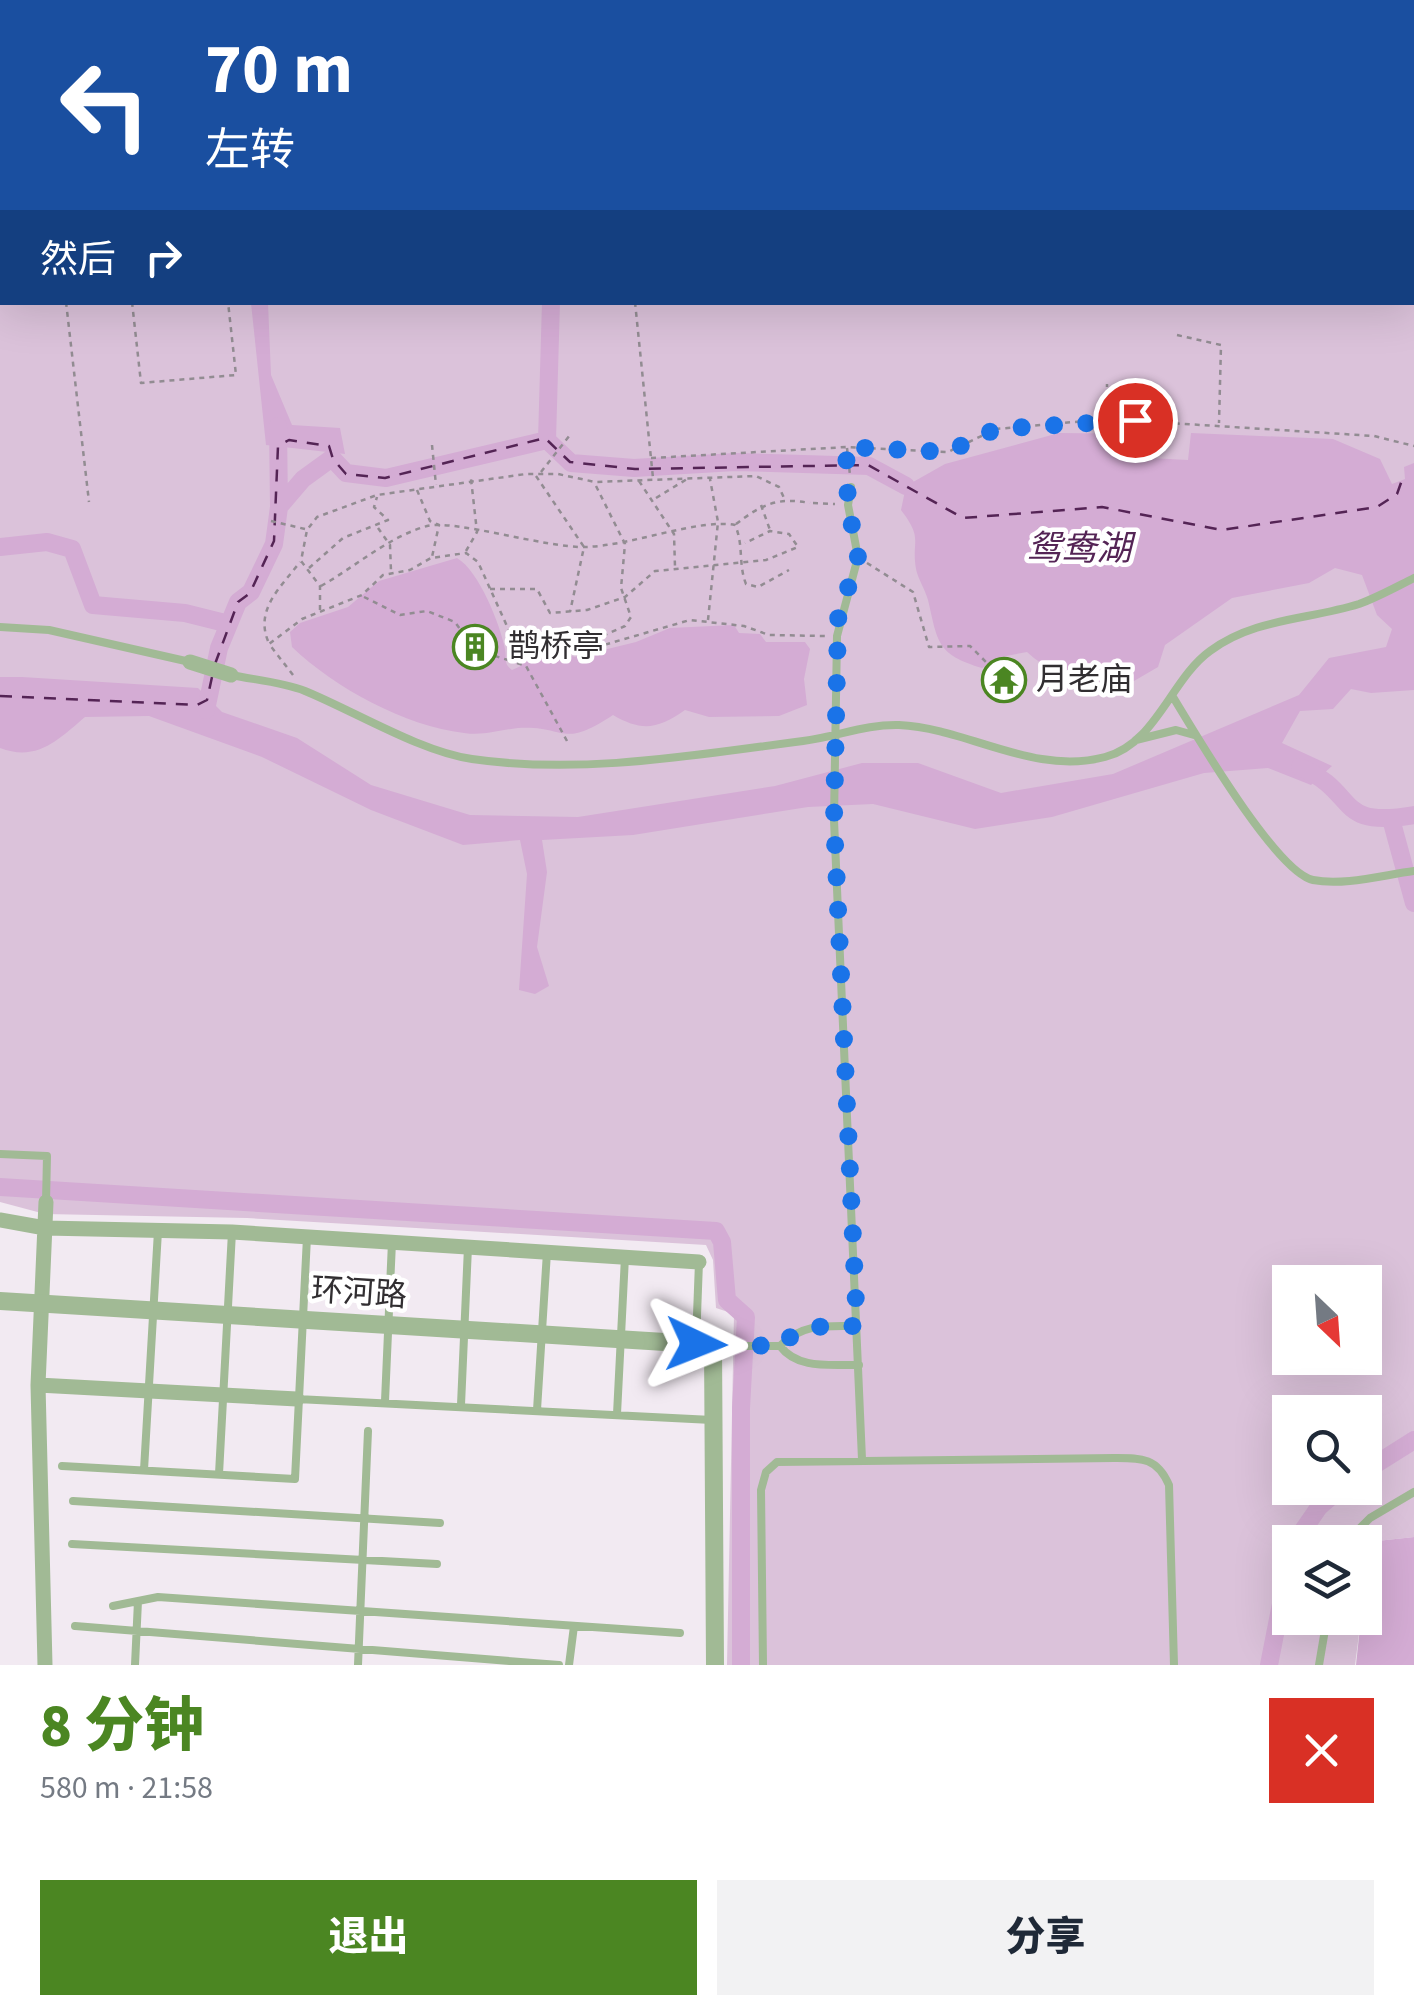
<!DOCTYPE html>
<html lang="zh">
<head>
<meta charset="utf-8">
<style>
  :root { --surface:#fff; --page:#f2f2f3; --text:#1f2937; --muted:#747a83; --accent:#4b8622 }
  body { margin:0; font-family:"Source Sans 3","Noto Sans SC",sans-serif; background:var(--page); color:var(--text); height:100vh; display:flex; flex-direction:column; font-size:38px; white-space:nowrap }
  * { box-sizing:border-box; margin:0 }
  p { font-size:32px; color:var(--muted) }
  .icon { flex:none; width:55px; height:55px; fill:none; stroke:currentColor; stroke-width:2; stroke-linecap:round; stroke-linejoin:round }
  .map { position:relative; height:1665px; overflow:hidden }
  .details { display:flex; flex-direction:column; background:var(--surface); flex:1 }
  .details>* { flex:none }
  .hud { position:absolute; left:0px; top:0px; width:1415px; height:305px; box-shadow:0 10px 40px #0002; background:#1a4fa0; color:#fff; overflow:hidden }
  .needle { width:65px; rotate:155deg }
  .fabs { position:absolute; left:1272px; top:1265px; display:grid; gap:20px }
  .fabs a { display:grid; place-items:center; width:110px; height:110px; border-radius:0px; background:var(--surface); box-shadow:0 10px 40px #0002; font-size:50px }
  .pin { position:absolute; display:grid; place-items:center; width:85px; height:85px; color:#fff; margin:-42px; border:5px solid #fff; border-radius:50%; box-shadow:0 2px 10px #0007 }
  .me { position:absolute; width:110px; margin:-55px; rotate:92deg; stroke-linejoin:round; filter:drop-shadow(0 0 8px #0008) }
  .turn { display:flex; align-items:center; gap:35px; height:210px; padding:0 40px; font-size:45px }
  .turn .icon { width:130px; height:130px; stroke-width:2.5 }
  .turn b { display:block; font-size:70px; line-height:85px }
  .then { display:flex; align-items:center; height:95px; padding:0 40px; background:#0003; gap:20px; font-size:38px }
  .round { display:grid; place-items:center; flex:none; width:105px; height:105px; border-radius:0px; background:var(--page) }
  .head { display:flex; align-items:center; justify-content:space-between; height:170px; padding:0 40px }
  h1 { font-size:60px; font-weight:800; line-height:75px; color:var(--accent) }
  .action { display:flex; gap:20px; margin-top:auto; padding:20px 40px }
  .action a { flex:1; height:115px; border-radius:0px; background:var(--accent); color:#fff; font-size:40px; font-weight:800; line-height:115px; text-align:center }
  .action a+a { background:var(--page); color:var(--text) }
  .map>svg:first-child { display:block }
</style>
</head>
<body>
<div class="map">
<svg width="1414" height="1665" viewBox="0 0 1414 1665">
  <rect width="100%" height="100%" fill="#f2eaf2"/>
  <!-- green -->
  <path fill="#dbc2da" fill-rule="evenodd" d="M0 0H1414V1537L1377 1541 1365 1560V1542H1290V1618H1361L1355 1665H727L734 1314 716 1308 713 1260 706 1245 247 1218 45 1214 0 1202ZM2 2H1412V302H2ZM1290 1282H1365V1358H1290ZM1290 1412H1365V1488H1290Z"/>
  <!-- water -->
  <path fill="#d4acd4" d="M232 0H537L536 2Z
    M251 303H268L271 375 292 425 340 428 345 454 266 445Z
    M1059 433 1151 434 1150 458 1188 460 1191 433 1333 439 1380 459 1392 484 1405 479 1404 467 1414 463V690L1371 693 1351 689 1333 709 1300 711 1282 743 1332 766 1311 785 1268 768 1204 773 1052 817 975 829 873 804 808 807 633 835 542 840 547 872 537 947 549 986 535 994 519 990 527 874 520 840 463 845 371 810 262 757 149 716 85 717C58 740 37 762 0 748V677H22L198 688 222 712 297 738 371 785 470 815 578 817 775 786 862 763H918L1001 793 1113 774 1299 695 1329 658 1386 647 1392 629 1377 615 1362 575 1335 568 1309 583 1232 598 1165 645 1158 667 1134 681 1114 682 1104 674C1069 678 1054 676 1027 652L1001 657 982 668C936 654 938 642 928 600 925 589 918 579 916 569 911 539 924 540 901 510L906 486 945 464Z
    M457 558C479 571 500 624 505 649 507 660 503 663 512 670L521 666V654L537 646 575 657 636 642 670 628 734 625 739 633 760 634 766 642H805L810 649 804 679 807 705 779 716 709 717 685 710C658 729 642 732 613 715 560 750 567 725 518 728 499 730 484 736 464 733 405 726 335 688 292 647L290 632 300 623 348 607 379 581Z
    M1414 1537V1665H1356L1361 1618H1365V1560L1377 1541Z"/>
  <g fill="none" stroke-linecap="round" stroke-linejoin="round">
    <!-- canal -->
    <path stroke="#d4acd4" stroke-width="18" d="M551 302 547 440 571 463 634 468 735 462 869 466 906 486
      M278 426 279 507
      M0 547 47 542 72 549 93 605 185 613 229 624
      M206 710 219 648 238 602 251 592 274 544 279 507 303 479 332 458 346 473 386 478 547 440
      M1300 767C1360 793 1333 829 1414 815
      M1391 819 1414 903
      M0 1187 716 1231 722 1242 727 1300 746 1317 741 1408V1665
      M1365 1471 1414 1440
      M1295 1542 1319 1507 1341 1488
      M1269 1665 1290 1558"/>
    <!-- ferry -->
    <path stroke="#542455" stroke-width="2.5" stroke-dasharray="12 10" stroke-linecap="butt" d="M1410 0V2
      M1412 34 1414 53
      M1412 221 1414 222
      M0 252H2
      M215 664 238 602 250 593 274 541 278 446 289 440 329 446 333 459 346 474 385 478 545 438 570 462 635 469 868 465 963 518 1102 507 1222 530 1377 507 1397 494 1402 480
      M0 696 197 705 207 700 212 677"/>
    <!-- path -->
    <path stroke="#928c92" stroke-width="2.5" stroke-dasharray="5 5" stroke-linecap="butt" d="M277 0 278 2
      M1411 0 1412 2
      M1296 2 1297 0
      M1412 5 1414 12
      M1412 87 1414 86
      M0 168H2
      M1412 173H1414
      M1412 278H1414
      M0 294H2
      M66 302 89 502
      M132 302 141 383 236 375 228 302
      M635 302 653 478
      M1177 335 1221 345 1219 423
      M1107 417V384
      M432 445 436 485
      M847 448 850 475
      M651 458 847 447 948 452 996 429 1107 419 1374 436 1414 446
      M541 472 570 435
      M536 476 584 547 570 612
      M639 481 674 534 675 567
      M417 490 430 521 439 525 432 557
      M656 498 687 479
      M813 503 835 504
      M761 505 770 530
      M271 521 305 529
      M736 524C762 504 778 497 810 503
      M378 528 390 545 391 571
      M466 551 477 532 471 479
      M867 563 913 592 929 647 970 646 1004 680
      M309 568 343 538 388 520 374 507 377 497
      M321 586C355 567 388 537 427 526 454 519 546 548 585 547 631 546 699 518 735 525 744 545 738 564 746 584L758 587 789 570
      M490 589H537L550 613 587 610 625 597 655 571 766 560 798 547 789 534 770 531 745 543
      M364 597 400 615 427 611 455 622 467 639
      M320 610V586L301 561 307 530 317 517 377 495 526 474H558L595 482 756 476 779 487 784 498
      M708 620 718 522 710 479
      M268 641C255 609 281 587 300 562
      M518 646 552 641 574 650 590 649 690 620 744 626 769 635 826 636
      M590 647 589 642 625 626 631 617 621 588 625 544 595 484
      M485 653 508 660
      M517 663 526 666 567 741
      M293 675 269 644 302 619 362 595 383 575 410 570 431 558 466 553 478 562 516 646 511 666"/>
    <!-- service -->
    <path stroke="#a1ba95" stroke-width="8" d="M851 487 848 505 858 557 837 636 834 820 862 1459
      M0 627 49 630 190 662
      M231 675C255 680 283 682 305 691 354 711 421 752 472 759 581 775 695 755 803 741 836 737 866 724 899 725 968 728 1033 776 1105 757 1156 744 1171 679 1210 651 1254 618 1308 620 1359 604 1378 597 1396 587 1414 578
      M1173 697C1195 733 1276 872 1313 880 1344 886 1383 875 1414 871
      M1136 740 1176 730 1194 735
      M0 1154 47 1156 46 1202
      M696 1342 699 1262
      M730 1346H780C802 1323 827 1326 857 1326
      M780 1346C798 1370 831 1364 859 1365
      M297 1399 712 1420
      M385 1401 392 1242
      M461 1405 468 1247
      M537 1410 547 1252
      M617 1414 625 1257
      M62 1466 295 1479 307 1237
      M144 1470 158 1231
      M219 1474 232 1232
      M73 1501 440 1523
      M1346 1542 1370 1518 1414 1492
      M72 1544 437 1564
      M113 1606 158 1597 680 1633
      M75 1626 559 1665
      M135 1665 138 1601
      M358 1665 368 1431
      M569 1665 574 1626
      M763 1665 761 1490 766 1472 777 1462 1114 1458C1141 1458 1157 1457 1169 1485L1174 1665
      M1319 1665 1327 1618"/>
    <!-- minor -->
    <path stroke="#a1ba95" stroke-width="15" d="M190 662 231 675
      M0 1220 45 1228 232 1232 699 1262
      M38 1385 297 1399
      M45 1665 38 1385 46 1202"/>
    <!-- tertiary -->
    <path stroke="#a1ba95" stroke-width="18" d="M0 1301 713 1345 715 1665"/>
  </g>
  <g fill="none" stroke-linecap="round" stroke-linejoin="round">
    <!-- route -->
    <path stroke="#1a73e8" stroke-width="18" stroke-dasharray="0 32.4" d="M696 1344 780 1346C802 1323 827 1326 857 1326L834 820 838 619 858 557 848 505 846 447 948 452 996 429 1135 420"/>
  </g>
  <!-- icons -->
  <defs>
    <symbol id="building-ring" viewBox="-11 -11 22 22"><circle r="9.5" fill="#fff" stroke="#4b8622" stroke-width="1.5"/><path d="M-4-6H4V6H1V3H-1V6H-4ZM-2.5-4.3h1.7v1.8h-1.7ZM.8-4.3h1.7v1.8H.8ZM-2.5-1h1.7V.8h-1.7ZM.8-1h1.7V.8H.8Z" fill="#4b8622"/></symbol>
    <symbol id="temple-ring" viewBox="-11 -11 22 22"><circle r="9.5" fill="#fff" stroke="#4b8622" stroke-width="1.5"/><path d="M0-6L5-2H3V0L6.5 2.5H4V6H1.5V3h-3V6H-4V2.5H-6.5L-3 0V-2H-5Z" fill="#4b8622"/></symbol>
  </defs>
  <g fill-rule="evenodd">
    <use href="#building-ring" x="450" y="622" width="50" height="50"/>
    <use href="#temple-ring" x="979" y="655" width="50" height="50"/>
  </g>
  <g text-anchor="middle" dominant-baseline="central" stroke-width="9" stroke-linejoin="round" paint-order="stroke">
    <!-- poi labels -->
    <g font-size="32" fill="#312e31" stroke="#fff" text-anchor="start">
      <text x="508" y="647">鹊桥亭</text>
      <text x="1036" y="680">月老庙</text>
    </g>
    <!-- street labels -->
    <g font-size="32" fill="#312e31" stroke="#fff">
      <text transform="translate(359 1293) rotate(4)">环河路</text>
    </g>
    <!-- water labels -->
    <g font-size="35" font-style="italic" fill="#542455" stroke="#fff">
      <text x="1079" y="549">鸳鸯湖</text>
    </g>
  </g>
</svg>
<div class="fabs">
<a><svg class="needle" viewBox="-14 -14 28 28"><path d="M0-13l5 13h-10z" fill="#e53935"/><path d="M0 13l5-13h-10z" fill="#747a83"/></svg></a>
<a><svg class="icon" aria-label="search" viewBox="0 0 24 24"><circle cx="10" cy="10" r="6"/><path d="M15 15l6 6"/></svg></a>
<a><svg class="icon" aria-label="layers" viewBox="0 0 24 24"><path d="M12 4l9 5-9 5-9-5zM3 14l9 5 9-5"/></svg></a>
</div>
<div class="pin" style="left:1135px;top:420px;background:#d93025"><svg class="icon" aria-label="arrive" viewBox="0 0 24 24"><path d="M6 21V4h12l-3 4 3 4H6"/></svg></div>
<svg class="me" style="left:696px;top:1344px" viewBox="-20 -20 40 40"><path d="M0-17L14 15 0 8-14 15z" fill="#1a73e8" stroke="#fff" stroke-width="4"/></svg>
<div class="hud">
<div class="turn"><svg class="icon" aria-label="left" viewBox="0 0 24 24"><path d="M17 20v-9H6M10 6l-5 5 5 5"/></svg><div><b>70 m</b>左转</div></div>
<div class="then">然后<svg class="icon" aria-label="right" viewBox="0 0 24 24"><path d="M7 20v-9h11M14 6l5 5-5 5"/></svg></div>
</div>
</div>
<section class="details">
<div class="head"><div><h1>8 分钟</h1><p>580 m · 21:58</p></div><a class="round" style="background:#d93025;color:#fff"><svg class="icon" aria-label="close" viewBox="0 0 24 24"><path d="M6 6l12 12M18 6L6 18"/></svg></a></div>
<div class="action"><a>退出</a><a>分享</a></div>
</section>
</body>
</html>
